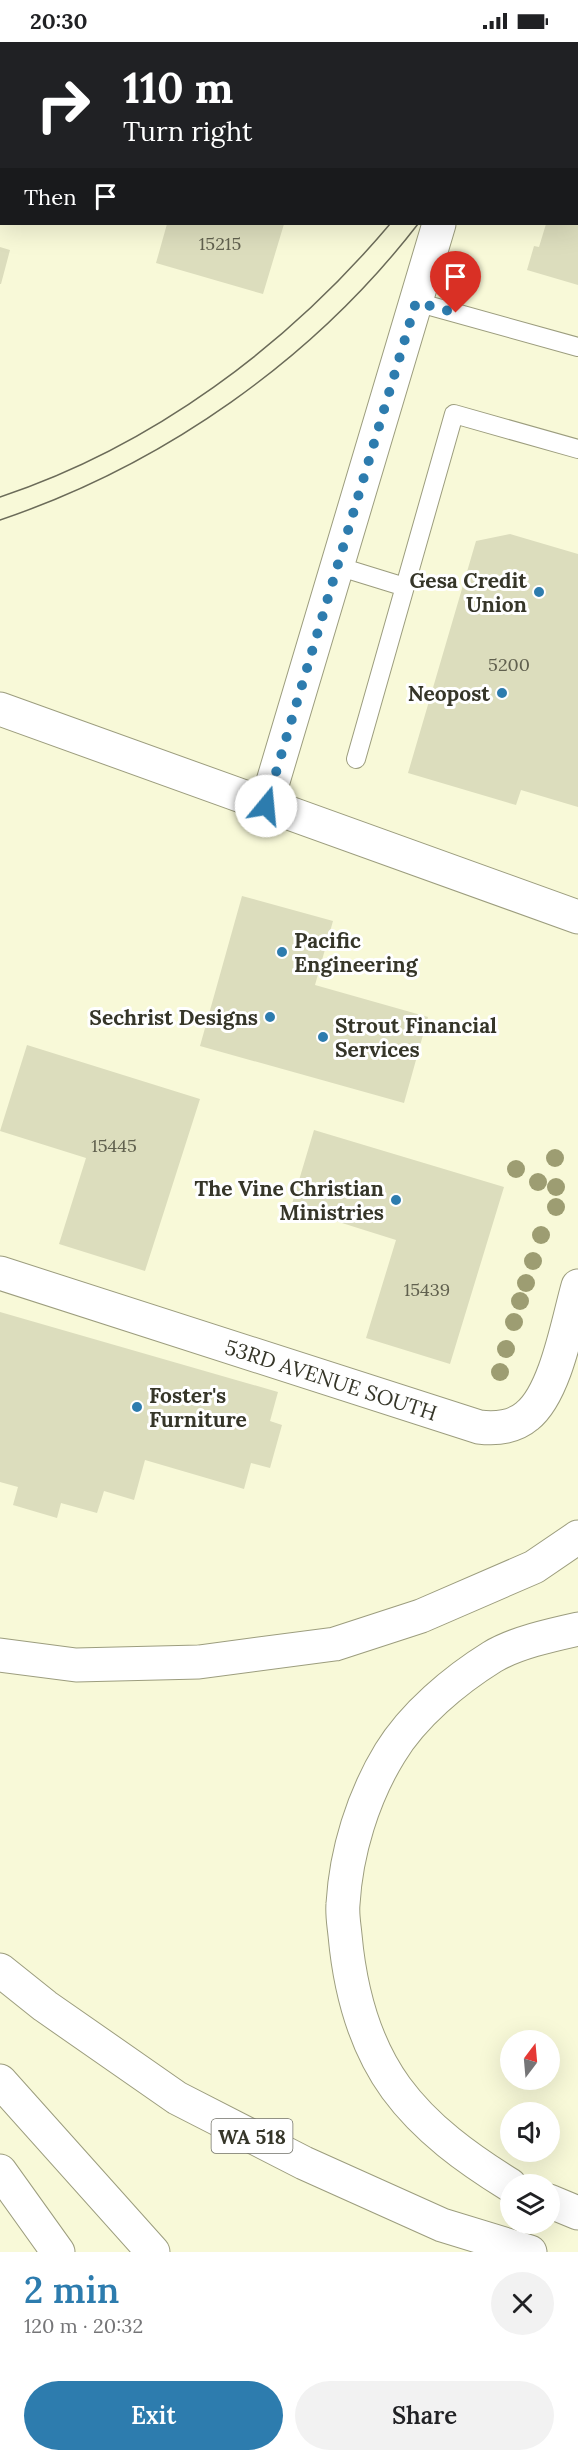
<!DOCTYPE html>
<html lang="en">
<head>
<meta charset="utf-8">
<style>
  :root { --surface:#fff; --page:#f2f2f2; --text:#202124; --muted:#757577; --accent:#2d7cae }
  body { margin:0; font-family:Lora,serif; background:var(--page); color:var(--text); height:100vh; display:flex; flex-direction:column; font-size:22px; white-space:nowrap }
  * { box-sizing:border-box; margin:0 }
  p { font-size:20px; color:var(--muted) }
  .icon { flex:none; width:33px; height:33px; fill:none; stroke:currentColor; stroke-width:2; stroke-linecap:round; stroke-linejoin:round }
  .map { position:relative; height:2210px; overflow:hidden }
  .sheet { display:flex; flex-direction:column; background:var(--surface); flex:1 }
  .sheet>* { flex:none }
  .guide { position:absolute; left:0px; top:0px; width:579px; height:183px; box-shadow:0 6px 24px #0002; background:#202124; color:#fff; overflow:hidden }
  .needle { width:39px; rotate:16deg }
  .buttons { position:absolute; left:500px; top:1988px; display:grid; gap:12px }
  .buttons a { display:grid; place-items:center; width:60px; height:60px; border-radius:50%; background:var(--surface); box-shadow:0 6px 24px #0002; font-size:30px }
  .pin { position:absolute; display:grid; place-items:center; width:51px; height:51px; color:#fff; margin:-62px -26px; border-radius:50% 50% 50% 0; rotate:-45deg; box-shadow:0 0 6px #0007 }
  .pin .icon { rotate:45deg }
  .me { position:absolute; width:66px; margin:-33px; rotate:17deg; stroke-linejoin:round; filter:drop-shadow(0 0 4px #0008) }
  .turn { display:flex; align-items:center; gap:21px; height:126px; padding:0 24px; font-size:27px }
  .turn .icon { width:78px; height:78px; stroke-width:2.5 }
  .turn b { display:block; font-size:42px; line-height:51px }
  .then { display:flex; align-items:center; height:57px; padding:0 24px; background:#0003; gap:12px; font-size:22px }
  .round { display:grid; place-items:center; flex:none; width:63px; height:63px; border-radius:32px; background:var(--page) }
  .summary { display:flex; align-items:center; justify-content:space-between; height:102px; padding:0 24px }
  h1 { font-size:36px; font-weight:600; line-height:45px; color:var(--accent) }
  .primary-button { display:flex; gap:12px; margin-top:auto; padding:12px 24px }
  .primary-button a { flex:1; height:69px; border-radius:36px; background:var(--accent); color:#fff; font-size:24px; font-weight:600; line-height:69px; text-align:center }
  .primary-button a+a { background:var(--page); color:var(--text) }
  .status { display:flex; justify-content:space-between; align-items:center; height:42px; padding:0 30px; background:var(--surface); direction:ltr }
  .status svg { height:16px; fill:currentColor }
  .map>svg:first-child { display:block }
</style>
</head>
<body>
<div class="status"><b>20:30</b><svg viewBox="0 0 49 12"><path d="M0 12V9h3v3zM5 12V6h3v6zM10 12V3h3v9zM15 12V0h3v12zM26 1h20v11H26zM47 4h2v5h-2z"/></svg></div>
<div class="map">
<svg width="578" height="2210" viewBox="0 0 578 2210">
  <rect width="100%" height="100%" fill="#f8f9d8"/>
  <!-- building -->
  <path fill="#dcddbd" d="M167 182H284L263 252 156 221Z
    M546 182H578V243L527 228 534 204 539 205Z
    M0 205 10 208 1 242H0Z
    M510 492 578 512V765L521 748 516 763 408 731 476 499Z
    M242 854 333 879 315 943 428 975 404 1061 200 1004Z
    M27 1003 200 1057 145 1229 59 1202 86 1116 0 1089Z
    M314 1088 504 1145 450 1322 366 1296 396 1198 291 1165Z
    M0 1270 278 1350 270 1379 282 1383 270 1426 251 1421 244 1447 145 1418 134 1458 104 1449 97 1471 61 1461 57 1476 13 1463 18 1445 0 1440Z"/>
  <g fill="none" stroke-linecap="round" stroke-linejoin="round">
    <defs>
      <path id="service" d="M113 0 119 2
        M569 0 574 2
        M416 260 578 305
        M337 524 405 545
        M356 717 454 372 578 407"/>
      <g id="minor">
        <path d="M493 2V0"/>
        <path d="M266 763 439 182"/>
        <path id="s1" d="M0 1231 479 1385C496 1387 513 1386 527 1374 556 1351 568 1279 578 1244"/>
      </g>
      <path id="tertiary" d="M0 667 578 875"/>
      <path id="motorway" d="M0 1613 76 1623 199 1620 335 1602 421 1574 534 1525 578 1495
        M0 1928 45 1964 177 2056 304 2121 442 2183 530 2210
        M0 2039 153 2210
        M0 2129 58 2210
        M510 2143C468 2117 426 2087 396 2046 364 2002 350 1948 345 1893 344 1883 342 1872 343 1862 346 1810 363 1755 390 1711 413 1673 455 1638 492 1615 515 1601 551 1593 578 1587
        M549 2159 578 2171"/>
    </defs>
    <!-- service casing -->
    <use href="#service" stroke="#9c9d7e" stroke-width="20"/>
    <!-- minor casing -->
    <use href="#minor" stroke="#9c9d7e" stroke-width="35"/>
    <!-- tertiary casing -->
    <use href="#tertiary" stroke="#9c9d7e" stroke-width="35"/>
    <!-- motorway casing -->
    <use href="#motorway" stroke="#9c9d7e" stroke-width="35"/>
    <!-- service -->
    <use href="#service" stroke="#fff" stroke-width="18"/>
    <!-- minor -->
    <use href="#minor" stroke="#fff" stroke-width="33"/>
    <!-- tertiary -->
    <use href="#tertiary" stroke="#fff" stroke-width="33"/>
    <!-- motorway -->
    <use href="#motorway" stroke="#fff" stroke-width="33"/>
    <!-- tram -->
    <path stroke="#6b6b59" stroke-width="1.5" d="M504 2V0
      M528 2 529 0
      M0 455C153 404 287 304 390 182
      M0 478C163 423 313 318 418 182"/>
  </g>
  <!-- trees -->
  <g fill="#9d9d72">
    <circle cx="555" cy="1116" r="9"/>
    <circle cx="516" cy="1127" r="9"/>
    <circle cx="538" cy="1140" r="9"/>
    <circle cx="556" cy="1145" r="9"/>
    <circle cx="556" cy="1165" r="9"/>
    <circle cx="541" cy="1193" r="9"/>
    <circle cx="533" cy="1219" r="9"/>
    <circle cx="526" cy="1241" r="9"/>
    <circle cx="520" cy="1259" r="9"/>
    <circle cx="514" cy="1280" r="9"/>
    <circle cx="506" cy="1307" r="9"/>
    <circle cx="500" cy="1330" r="9"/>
  </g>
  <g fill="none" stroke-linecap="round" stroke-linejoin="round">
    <!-- route -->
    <path stroke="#2d7cae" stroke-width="10" stroke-dasharray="0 18" d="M266 764 416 260 456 271"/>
  </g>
  <!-- markers -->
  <g fill="#2d7cae" stroke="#fff" stroke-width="2">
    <circle cx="539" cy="550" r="6"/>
    <circle cx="502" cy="651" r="6"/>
    <circle cx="282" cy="910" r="6"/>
    <circle cx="270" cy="975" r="6"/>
    <circle cx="323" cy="995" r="6"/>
    <circle cx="396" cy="1158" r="6"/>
    <circle cx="137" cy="1365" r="6"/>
  </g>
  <g text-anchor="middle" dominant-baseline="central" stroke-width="6" stroke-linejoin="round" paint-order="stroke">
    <!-- number labels -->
    <g font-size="18" fill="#60604e">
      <text x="220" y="201">15215</text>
      <text x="509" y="622">5200</text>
      <text x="114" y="1103">15445</text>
      <text x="427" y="1247">15439</text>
    </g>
    <!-- shield labels -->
    <rect fill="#fff" stroke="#727269" stroke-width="1.5" x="211.5" y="2077" width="81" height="34" rx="4.5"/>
    <g font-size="20" font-weight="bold" fill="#363629">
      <text x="252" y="2094">WA 518</text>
    </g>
    <!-- poi labels -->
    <g font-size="21" font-weight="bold" fill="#363629" stroke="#fff" text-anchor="end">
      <text x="527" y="538">Gesa Credit<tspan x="527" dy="24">Union</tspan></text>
      <text x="490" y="651">Neopost</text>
      <text x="294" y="898" text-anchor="start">Pacific<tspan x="294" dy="24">Engineering</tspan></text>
      <text x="258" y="975">Sechrist Designs</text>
      <text x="335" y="983" text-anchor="start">Strout Financial<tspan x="335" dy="24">Services</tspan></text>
      <text x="384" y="1146">The Vine Christian<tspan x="384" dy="24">Ministries</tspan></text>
      <text x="149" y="1353" text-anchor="start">Foster's<tspan x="149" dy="24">Furniture</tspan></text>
    </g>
    <!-- street labels -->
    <g font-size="21" fill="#363629" stroke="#fff">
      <text stroke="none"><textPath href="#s1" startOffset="348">53RD AVENUE SOUTH</textPath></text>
    </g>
  </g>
</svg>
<div class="buttons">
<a><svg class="needle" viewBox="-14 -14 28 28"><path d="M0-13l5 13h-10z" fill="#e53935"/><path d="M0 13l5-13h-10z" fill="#757577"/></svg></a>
<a><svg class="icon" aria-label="sound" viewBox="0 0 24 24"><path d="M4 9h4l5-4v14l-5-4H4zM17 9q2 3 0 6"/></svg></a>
<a><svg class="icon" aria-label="layers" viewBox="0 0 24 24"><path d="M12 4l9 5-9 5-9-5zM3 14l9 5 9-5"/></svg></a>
</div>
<div class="pin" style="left:456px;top:271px;background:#d93025"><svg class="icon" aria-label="arrive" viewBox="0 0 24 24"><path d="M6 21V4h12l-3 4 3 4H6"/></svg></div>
<svg class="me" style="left:266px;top:764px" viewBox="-20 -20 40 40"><circle r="19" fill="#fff"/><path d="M0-13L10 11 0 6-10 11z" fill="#2d7cae"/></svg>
<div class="guide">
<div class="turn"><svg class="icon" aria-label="right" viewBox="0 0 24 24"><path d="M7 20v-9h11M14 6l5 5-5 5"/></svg><div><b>110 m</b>Turn right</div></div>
<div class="then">Then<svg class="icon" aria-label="arrive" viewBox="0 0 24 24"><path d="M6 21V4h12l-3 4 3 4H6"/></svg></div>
</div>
</div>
<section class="sheet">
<div class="summary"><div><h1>2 min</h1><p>120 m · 20:32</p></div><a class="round"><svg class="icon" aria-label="close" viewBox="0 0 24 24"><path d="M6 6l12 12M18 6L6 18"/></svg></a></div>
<div class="primary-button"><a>Exit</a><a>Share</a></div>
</section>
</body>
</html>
